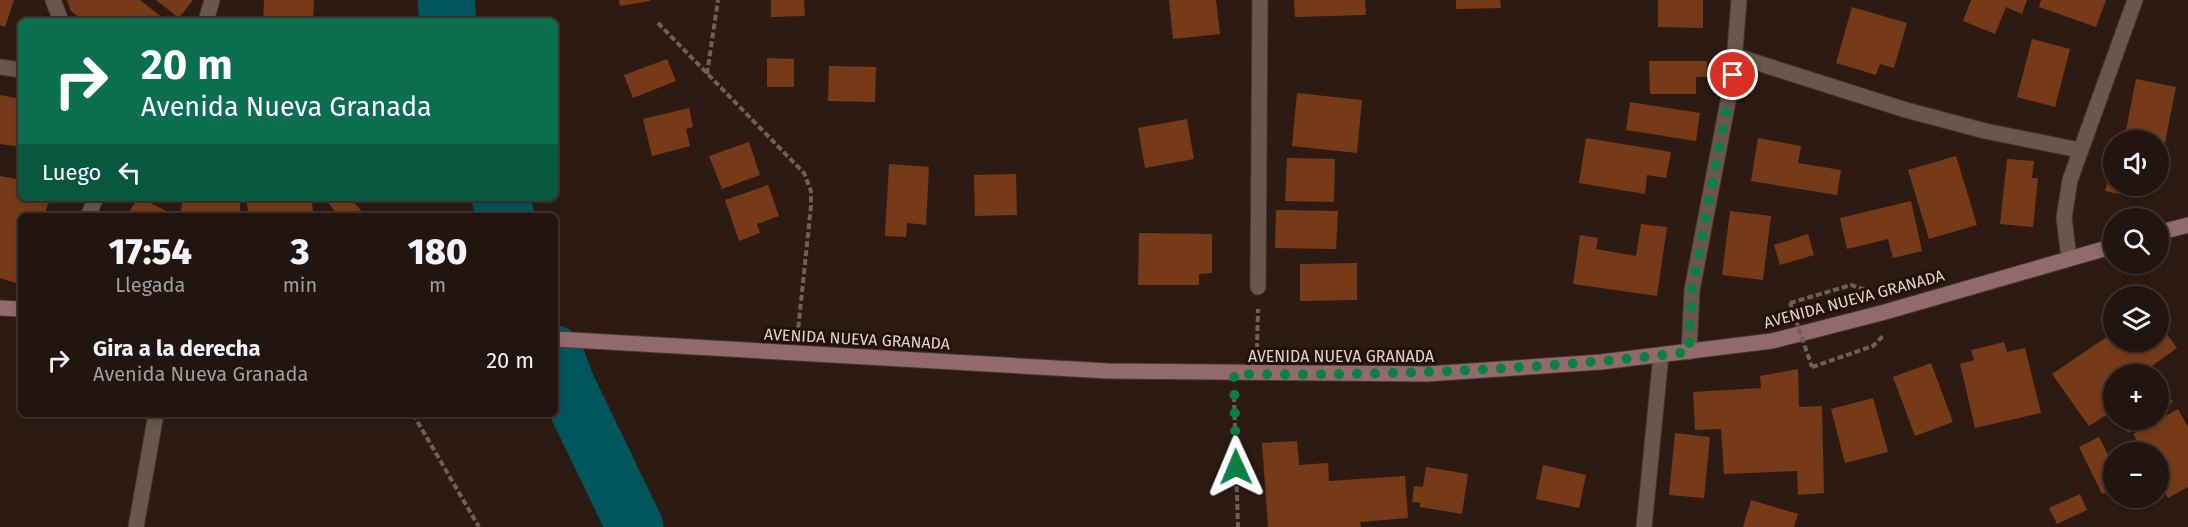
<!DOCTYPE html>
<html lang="es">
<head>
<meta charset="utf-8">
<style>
  :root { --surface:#22140e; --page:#2a1d17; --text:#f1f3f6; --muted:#a29e9e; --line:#3f332e }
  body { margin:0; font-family:"Fira Sans",sans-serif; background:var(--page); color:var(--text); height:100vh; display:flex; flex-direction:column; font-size:22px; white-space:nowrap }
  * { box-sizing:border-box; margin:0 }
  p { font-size:20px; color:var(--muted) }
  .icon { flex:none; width:33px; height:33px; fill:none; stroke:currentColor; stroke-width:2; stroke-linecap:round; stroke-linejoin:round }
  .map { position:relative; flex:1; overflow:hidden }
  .sheet { position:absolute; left:18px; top:213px; width:540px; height:204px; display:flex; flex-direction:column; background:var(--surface); border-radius:9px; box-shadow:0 3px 9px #0003,0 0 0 2px var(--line) }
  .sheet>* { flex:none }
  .banner { position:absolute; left:18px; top:18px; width:540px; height:183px; border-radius:9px; box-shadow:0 3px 9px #0003,0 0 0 2px var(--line); background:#0b6e4f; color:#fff; overflow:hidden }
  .fabs { position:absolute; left:2103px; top:130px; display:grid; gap:12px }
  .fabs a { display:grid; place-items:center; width:66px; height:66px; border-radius:50%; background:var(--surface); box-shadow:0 3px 9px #0003,0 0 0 2px var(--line); font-size:30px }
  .pin { position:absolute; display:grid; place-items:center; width:51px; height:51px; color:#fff; margin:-26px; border:3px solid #fff; border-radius:50%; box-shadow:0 2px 6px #0007 }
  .me { position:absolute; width:66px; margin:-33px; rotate:359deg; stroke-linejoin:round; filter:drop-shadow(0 0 4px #0008) }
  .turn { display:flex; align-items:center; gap:21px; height:126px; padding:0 24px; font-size:27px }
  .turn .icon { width:78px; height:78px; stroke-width:2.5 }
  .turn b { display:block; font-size:42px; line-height:51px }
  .then { display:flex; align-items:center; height:57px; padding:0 24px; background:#0003; gap:12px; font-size:22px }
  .eta { display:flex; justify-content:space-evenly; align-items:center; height:102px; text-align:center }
  .eta b { font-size:36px; font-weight:800; line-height:42px }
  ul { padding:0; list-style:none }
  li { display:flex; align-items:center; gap:18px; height:90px; padding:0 24px }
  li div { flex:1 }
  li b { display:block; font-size:22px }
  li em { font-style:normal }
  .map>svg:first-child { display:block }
</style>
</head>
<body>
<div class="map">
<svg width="2188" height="527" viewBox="0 0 2188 527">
  <rect width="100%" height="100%" fill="#2d1b13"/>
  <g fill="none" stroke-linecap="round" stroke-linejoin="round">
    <!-- river -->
    <path stroke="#00565d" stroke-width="57" d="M446 0 448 21
      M500 198 506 216
      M555 354 566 384 635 527"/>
  </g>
  <!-- building -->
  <path fill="#763a19" d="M0 0H14L5 27 0 25Z
    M67 0H140L167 21H83L71 11Z
    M156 0H193L179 18Z
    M264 0H314L313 21H263Z
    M619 0H650V1L620 6Z
    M771 0H804L805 16 771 17Z
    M1169 0H1216L1220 34 1173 39Z
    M1294 0H1365L1366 15 1295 17Z
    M1456 0H1500L1501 8 1456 9Z
    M1658 0H1703V28L1658 27Z
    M1971 0H2027L2022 14 2006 7 1995 34 1963 21Z
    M2041 0H2106L2096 27 2039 7Z
    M1852 7 1907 23 1894 68 1880 64 1876 75 1836 63Z
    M2032 39 2070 49 2055 107 2017 97Z
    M767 58 794 59V87H767Z
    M667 59 676 81 633 98 624 75Z
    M1649 61H1707V77H1696V94H1650Z
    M829 66 876 67 875 102 828 101Z
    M2136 79 2176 87 2162 158H2158V141H2124Z
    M1297 93 1362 100 1357 153 1292 146Z
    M0 95 21 99V147L0 144Z
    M1630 102 1700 113 1696 141 1626 130Z
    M689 108 693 127 686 129 690 146 652 156 643 119Z
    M1187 119 1194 159 1145 168 1138 128Z
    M1586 138 1671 152 1666 178 1647 175 1645 194 1579 183Z
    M1758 138 1801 146 1798 163 1841 170 1837 195 1751 181Z
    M749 142 760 175 722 189 709 156Z
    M1956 156 1977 225 1929 239 1908 170Z
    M1287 158 1335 159 1334 202 1285 201Z
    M2007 159 2034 161 2032 178H2038L2033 227 2000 224Z
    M889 164 929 167 926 225 907 223 906 237 885 236Z
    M2110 171H2114V186H2132L2129 196 2105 191Z
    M1016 174 1017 215 975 216 974 175Z
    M0 176 21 180V198H50L44 216H21V276L19 284 0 278Z
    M768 185 779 216 757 224 760 233 739 241 725 200Z
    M138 198H141L176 216H126Z
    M183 198H239L241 216H180Z
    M246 198H311L314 216H249Z
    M324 198H350L365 215 339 216Z
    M1911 201 1922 251 1893 258 1888 239 1847 249 1840 218Z
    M1276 210 1338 211 1336 249 1275 248Z
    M1730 211 1771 216 1763 280 1722 275Z
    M1641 224 1667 227 1657 296 1573 284 1580 235 1598 238 1596 249 1636 256Z
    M1139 233 1212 234V273L1199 274V285H1138Z
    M1808 234 1814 255 1780 265 1774 245Z
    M1357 263V300L1300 301V264Z
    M2158 322 2177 348 2149 368 2154 375H2114V410L2089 426 2052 374 2114 332V342H2158Z
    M2004 342 2007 352 2025 348 2041 413 1975 428 1960 364 1974 360 1971 350Z
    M1931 363 1953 422 1915 436 1893 377Z
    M1798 369 1799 407 1822 406 1824 493 1798 495 1797 471 1724 474 1721 429 1695 430 1693 392 1761 388 1760 376Z
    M2158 381 2173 402 2158 412Z
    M1873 398 1888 452 1845 463 1831 409Z
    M2178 409 2188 427V487L2168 498 2158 480V453H2144L2133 434Z
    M2119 420H2147L2128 433Z
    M1675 433 1710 437 1704 498 1669 495Z
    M2099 437 2114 466V489L2102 494 2079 447Z
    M1297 441 1299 465 1328 463 1329 481 1405 476 1408 518 1360 522 1361 527H1268L1262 443Z
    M1543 465 1586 475 1579 508 1536 499Z
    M1426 467 1468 474 1462 514 1420 507V503L1412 502 1414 486 1423 487Z
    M2080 494 2087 510 2057 524 2049 508Z
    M1751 500 1798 514 1794 527H1743Z"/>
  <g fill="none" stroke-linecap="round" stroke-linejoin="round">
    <defs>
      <path id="street" d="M53 0 61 21
        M206 21 212 0
        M1736 56 1906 110 1985 131 2079 150
        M0 67 21 70
        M88 216 96 198
        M2069 258 2064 218 2070 180 2135 0
        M1258 287 1260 0
        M1689 352 1692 290 1733 75 1739 0
        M136 527 156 414
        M1644 527 1661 355"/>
      <path id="secondary" d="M2158 233 2188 225
        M0 308 21 309
        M555 339 1108 371 1427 374 1601 362 1772 341 1885 312 2114 246"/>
    </defs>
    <!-- street casing -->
    <use href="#street" stroke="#453732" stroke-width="17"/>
    <!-- secondary casing -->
    <use href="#secondary" stroke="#453732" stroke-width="17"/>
    <!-- path -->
    <path stroke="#6f5f58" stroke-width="4" stroke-dasharray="6 3" stroke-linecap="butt" d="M658 23 804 173 811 191V206L798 330
      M707 74 718 0
      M1790 303 1851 285 1872 292
      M1257 349 1258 309
      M1812 367 1873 346 1883 336
      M1234 396 1238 527
      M413 414 479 527"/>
    <!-- street -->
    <use href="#street" stroke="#6a564c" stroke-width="15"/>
    <!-- secondary -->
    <use href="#secondary" stroke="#936a6c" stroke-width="15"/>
    <!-- path-bridge -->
    <path stroke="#6f5f58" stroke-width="4" stroke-dasharray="6 3" stroke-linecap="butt" d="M1790 303 1812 367"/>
  </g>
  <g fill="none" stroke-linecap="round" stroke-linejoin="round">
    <!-- route -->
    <path stroke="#0b8043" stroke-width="10" stroke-dasharray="0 18" d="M1236 467 1234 374C1386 376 1537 370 1689 352L1692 290 1733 75"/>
  </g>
  <g text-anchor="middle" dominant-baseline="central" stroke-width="6" stroke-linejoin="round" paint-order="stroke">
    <!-- street labels -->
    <g font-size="16" fill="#e0d4ce" stroke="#23120a">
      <text transform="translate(1854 299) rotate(-15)">AVENIDA NUEVA GRANADA</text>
      <text transform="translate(857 339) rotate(3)">AVENIDA NUEVA GRANADA</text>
      <text x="1341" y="356">AVENIDA NUEVA GRANADA</text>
    </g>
  </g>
</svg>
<div class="fabs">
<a><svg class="icon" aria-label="sound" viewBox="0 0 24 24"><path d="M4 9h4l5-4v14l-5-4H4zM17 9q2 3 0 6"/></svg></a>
<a><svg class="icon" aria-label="search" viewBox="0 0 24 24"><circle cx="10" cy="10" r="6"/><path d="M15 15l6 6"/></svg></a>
<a><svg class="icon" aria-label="layers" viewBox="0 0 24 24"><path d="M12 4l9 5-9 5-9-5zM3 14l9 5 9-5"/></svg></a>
<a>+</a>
<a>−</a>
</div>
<div class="pin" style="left:1733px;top:75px;background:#d93025"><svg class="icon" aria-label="arrive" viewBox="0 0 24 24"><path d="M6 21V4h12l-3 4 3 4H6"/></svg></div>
<svg class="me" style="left:1236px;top:467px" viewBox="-20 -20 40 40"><path d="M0-17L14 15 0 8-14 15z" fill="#0b8043" stroke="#fff" stroke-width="4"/></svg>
<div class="banner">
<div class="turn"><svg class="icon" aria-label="right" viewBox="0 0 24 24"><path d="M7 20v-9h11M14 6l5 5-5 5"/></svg><div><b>20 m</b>Avenida Nueva Granada</div></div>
<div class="then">Luego<svg class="icon" aria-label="left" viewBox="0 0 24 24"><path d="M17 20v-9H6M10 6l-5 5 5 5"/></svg></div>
</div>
<section class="sheet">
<div class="eta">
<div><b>17:54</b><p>Llegada</p></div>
<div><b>3</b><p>min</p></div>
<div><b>180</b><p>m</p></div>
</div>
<ul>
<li><svg class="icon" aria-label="right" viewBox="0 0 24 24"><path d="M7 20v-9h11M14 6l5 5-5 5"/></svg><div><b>Gira a la derecha</b><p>Avenida Nueva Granada</p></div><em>20 m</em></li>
</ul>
</section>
</div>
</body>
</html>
